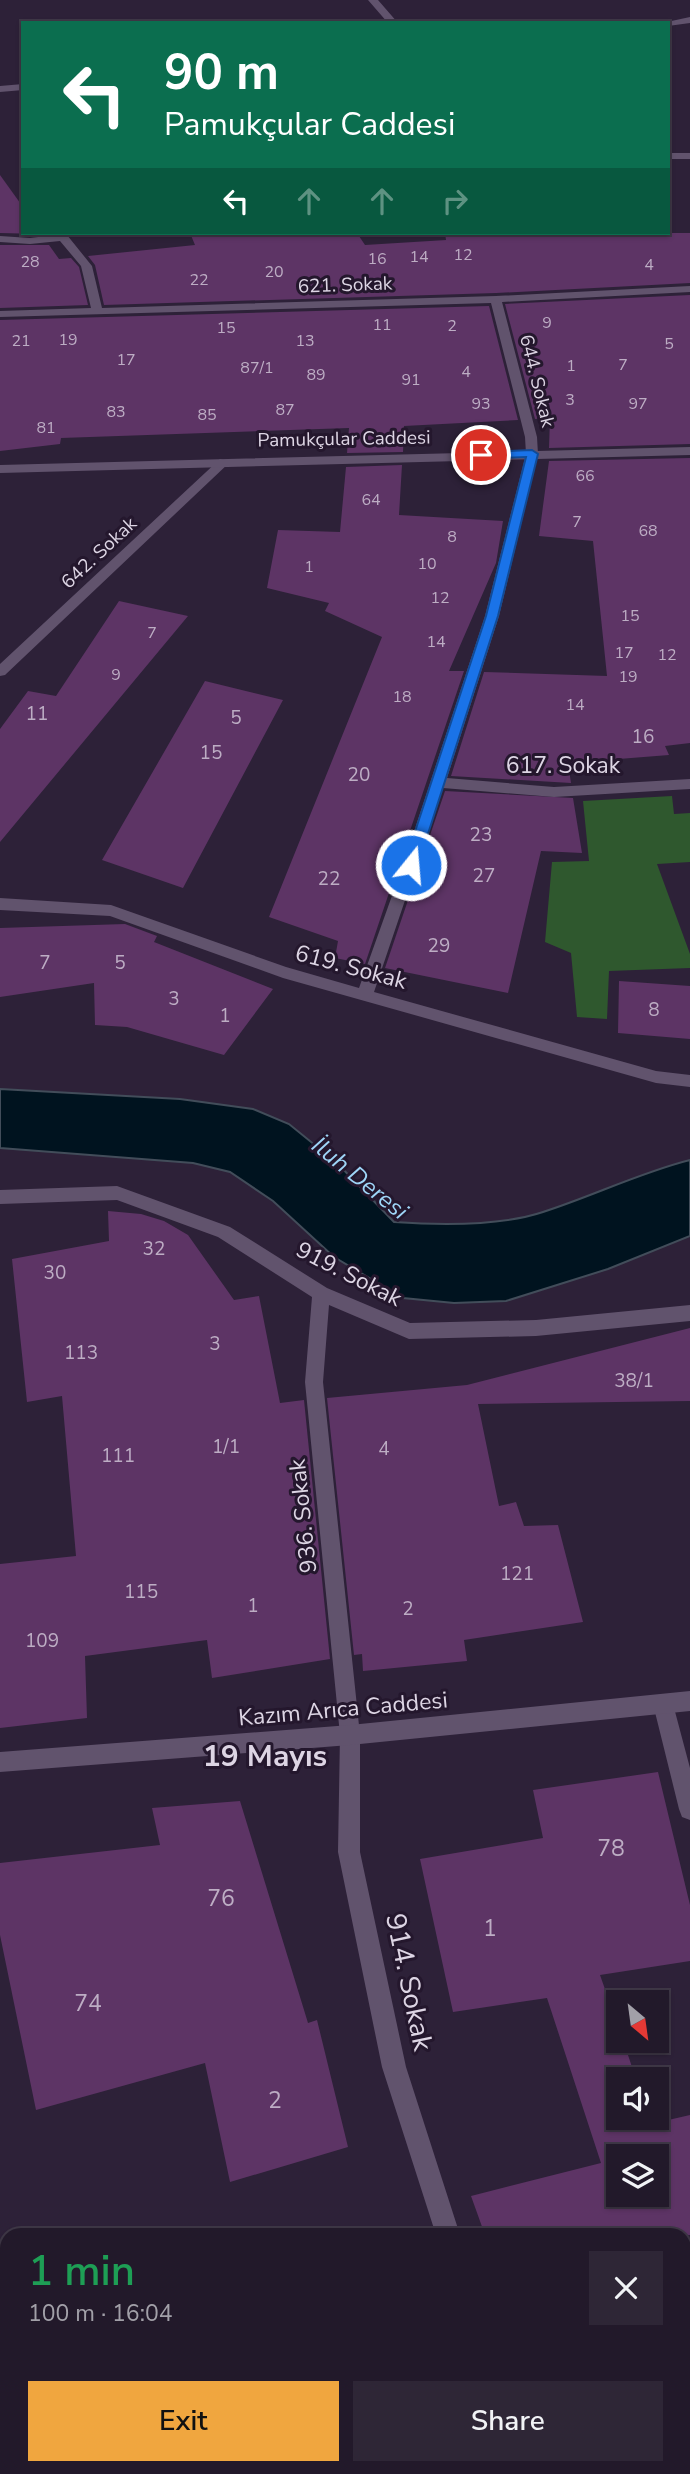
<!DOCTYPE html>
<html lang="en">
<head>
<meta charset="utf-8">
<style>
  :root { --surface:#22192a; --page:#2e2636; --text:#f1f3f6; --muted:#a2a0a8; --line:#3f3847; --accent:#f0a63f }
  body { margin:0; font-family:"Nunito Sans",sans-serif; background:var(--page); color:var(--text); height:100vh; display:flex; flex-direction:column; font-size:26px; white-space:nowrap }
  * { box-sizing:border-box; margin:0 }
  p { font-size:23px; color:var(--muted) }
  .icon { flex:none; width:38px; height:38px; fill:none; stroke:currentColor; stroke-width:2; stroke-linecap:round; stroke-linejoin:round }
  .map { position:relative; flex:1; overflow:hidden }
  .side { position:absolute; left:0px; top:2228px; width:691px; height:247px; display:flex; flex-direction:column; background:var(--surface); border-radius:21px 21px 0 0; box-shadow:0 2px 5px #0004,0 0 0 2px var(--line) }
  .side>* { flex:none }
  .hud { position:absolute; left:21px; top:21px; width:649px; height:214px; border-radius:0px; box-shadow:0 2px 5px #0004,0 0 0 2px var(--line); background:#0b6e4f; color:#fff; overflow:hidden }
  .needle { width:46px; rotate:151deg }
  .buttons { position:absolute; left:606px; top:1990px; display:grid; gap:14px }
  .buttons a { display:grid; place-items:center; width:63px; height:63px; border-radius:0px; background:var(--surface); box-shadow:0 2px 5px #0004,0 0 0 2px var(--line); font-size:35px }
  .pin { position:absolute; display:grid; place-items:center; width:60px; height:60px; color:#fff; margin:-30px; border:4px solid #fff; border-radius:50%; box-shadow:0 2px 7px #0007 }
  .me { position:absolute; width:77px; margin:-38px; rotate:17deg; stroke-linejoin:round; filter:drop-shadow(0 0 5px #0008) }
  .turn { display:flex; align-items:center; gap:24px; height:147px; padding:0 28px; font-size:32px }
  .turn .icon { width:91px; height:91px; stroke-width:2.5 }
  .turn b { display:block; font-size:49px; line-height:60px }
  .lanes { display:flex; align-items:center; height:66px; padding:0 28px; background:#0003; justify-content:center; gap:35px; direction:ltr }
  .lanes .off { opacity:.35 }
  .round { display:grid; place-items:center; flex:none; width:74px; height:74px; border-radius:0px; background:var(--page) }
  .overview { display:flex; align-items:center; justify-content:space-between; height:119px; padding:0 28px }
  h1 { font-size:42px; font-weight:600; line-height:52px; color:#1e9e55 }
  .cta { display:flex; gap:14px; margin-top:auto; padding:14px 28px }
  .cta a { flex:1; height:80px; border-radius:0px; background:var(--accent); color:#111; font-size:28px; font-weight:600; line-height:80px; text-align:center }
  .cta a+a { background:var(--page); color:var(--text) }
  .map>svg:first-child { display:block }
</style>
</head>
<body>
<div class="map">
<svg width="690" height="2474" viewBox="0 0 690 2474">
  <rect width="100%" height="100%" fill="#2d2138"/>
  <!-- green -->
  <path fill="#2f582e" d="M672 796 674 814 690 813V862L657 864 690 954V968L609 971 607 1019 577 1017 571 953 545 942 552 862 589 861 583 801Z"/>
  <!-- water -->
  <path fill="#00131f" stroke="#424d5a" stroke-width="2" d="M0 1089 180 1099 253 1109 289 1124 337 1163 394 1222C438 1225 501 1226 543 1212 593 1196 639 1173 690 1160V1236L608 1269 506 1301 454 1303 403 1298 334 1257 273 1201 230 1172 193 1163 0 1148Z"/>
  <!-- building -->
  <path fill="#5d3465" fill-rule="evenodd" d="M0 175 23 207V233L41 234 0 233Z
    M190 233H357L365 245 446 240 445 233H690V283L496 293 104 305 95 265 88 256 195 245Z
    M0 245H49L59 259 71 258 79 267 88 305 0 308Z
    M690 295V444L549 448 550 418 535 419 505 304Z
    M489 306 518 420 404 426 403 452 347 453 349 428 61 438 60 444 0 451V320Z
    M690 458V743L665 746 669 755 568 763 571 783 451 776 484 672 607 676 593 541 539 536 549 461Z
    M402 465 399 515 503 521 496 563 449 671H464L365 964 335 958 338 941 269 917 382 637 325 611 329 603 267 588 278 530 340 532 346 467Z
    M119 601 188 616 0 842V729L28 691 56 696Z
    M205 681 283 700 183 888 102 860Z
    M445 791 573 798 582 853 541 851 508 993 385 968Z
    M125 924 157 936 154 942 273 989 224 1055 127 1027 95 1025 94 983 0 997V928Z
    M619 981 690 986V1039L618 1033Z
    M108 1211 141 1214 164 1221 188 1235 234 1300 259 1296 280 1403 304 1400 330 1659 212 1678 207 1640 85 1656 87 1718 0 1728V1564L76 1556 62 1396 27 1402 12 1259 109 1241Z
    M690 1328V1401L478 1404 499 1506 516 1502 524 1526 558 1525 583 1622 464 1640 467 1661 363 1671 362 1654 354 1655 327 1398 467 1385Z
    M658 1772 690 1905V1961L600 1975 618 2026V2040H623L636 2079H618V2118H649L651 2124 690 2115V2235H485L471 2196 601 2163 547 1998 453 2012 420 1859 543 1838 533 1790ZM618 2156H656V2194H618Z
    M240 1801 308 2023 317 2020 348 2147 230 2182 205 2063 36 2110 0 1935V1863L160 1845 152 1808Z"/>
  <g fill="none" stroke-linecap="round" stroke-linejoin="round">
    <!-- street -->
    <path fill="#61536d" fill-rule="evenodd" d="M368 0H378L398 23H388Z
      M668 153H690V159H668Z
      M63 234 67 235 92 266 102 308 496 296 690 286V292L502 302 537 437 538 454 499 616 447 778 554 787 690 779V789L554 797 443 788 374 992 656 1071 690 1075V1087L656 1083 283 978 110 916 0 910V898L111 905 286 967 359 988 403 865 485 616 526 454 525 437 491 303 0 317V311L91 308 81 266 60 241 30 244 0 242V236L30 238Z
      M220 459 230 462 5 675 0 676V664Z
      M117 1186 230 1227 327 1288 410 1323 536 1320 690 1305V1321L536 1336 409 1339 329 1305 323 1382 360 1735V1852L406 2067 460 2235H436L382 2067 338 1852 340 1735 305 1382 312 1297 218 1237 117 1200 0 1204V1190Z
      M663 1694 670 1697 673 1704 690 1768V1820L682 1817 679 1809 653 1704 656 1697Z
      M328 2468H377L374 2474H325Z
      M507 2468H533L535 2474H509Z"/>
    <!-- secondary -->
    <path fill="#61536d" fill-rule="evenodd" d="M690 17V23L668 26V23H662Z
      M23 84V90L0 92V86Z
      M690 447V455L0 473V465Z
      M690 1691V1711L350 1745 0 1772V1752L350 1725Z"/>
  </g>
  <!-- route -->
  <path fill="#1a73e8" stroke="#114b97" stroke-width="2" d="M532 450 538 454 498 616 418 865 411 870 404 865 486 616 526 457 481 459 475 455 481 452Z"/>
  <g text-anchor="middle" dominant-baseline="central" stroke-width="6" stroke-linejoin="round" paint-order="stroke">
    <!-- far-number labels -->
    <g font-size="16" fill="#bdadc4">
      <text x="463" y="255">12</text>
      <text x="419" y="257">14</text>
      <text x="377" y="259">16</text>
      <text x="30" y="262">28</text>
      <text x="649" y="265">4</text>
      <text x="274" y="272">20</text>
      <text x="199" y="280">22</text>
      <text x="547" y="323">9</text>
      <text x="382" y="325">11</text>
      <text x="452" y="326">2</text>
      <text x="226" y="328">15</text>
      <text x="68" y="340">19</text>
      <text x="21" y="341">21</text>
      <text x="305" y="341">13</text>
      <text x="669" y="344">5</text>
      <text x="126" y="360">17</text>
      <text x="623" y="365">7</text>
      <text x="571" y="366">1</text>
      <text x="257" y="368">87/1</text>
      <text x="466" y="372">4</text>
      <text x="316" y="375">89</text>
      <text x="411" y="380">91</text>
      <text x="570" y="400">3</text>
      <text x="481" y="404">93</text>
      <text x="638" y="404">97</text>
      <text x="285" y="410">87</text>
      <text x="116" y="412">83</text>
      <text x="207" y="415">85</text>
      <text x="46" y="428">81</text>
      <text x="585" y="476">66</text>
      <text x="371" y="500">64</text>
      <text x="577" y="522">7</text>
      <text x="648" y="531">68</text>
      <text x="452" y="537">8</text>
      <text x="427" y="564">10</text>
      <text x="309" y="567">1</text>
      <text x="440" y="598">12</text>
      <text x="630" y="616">15</text>
      <text x="152" y="633">7</text>
      <text x="436" y="642">14</text>
      <text x="624" y="653">17</text>
      <text x="667" y="655">12</text>
      <text x="116" y="675">9</text>
      <text x="628" y="677">19</text>
      <text x="402" y="697">18</text>
      <text x="575" y="705">14</text>
    </g>
    <!-- far-street labels -->
    <g font-size="19" fill="#ddd5e4" stroke="#24172d">
      <text transform="translate(345 285) rotate(-2)">621. Sokak</text>
      <text transform="translate(537 381) rotate(76)">644. Sokak</text>
      <text transform="translate(344 439) rotate(-1)">Pamukçular Caddesi</text>
      <text transform="translate(99 553) rotate(-43)">642. Sokak</text>
    </g>
    <!-- number labels -->
    <g font-size="19" fill="#bdadc4">
      <text x="37" y="714">11</text>
      <text x="236" y="718">5</text>
      <text x="643" y="737">16</text>
      <text x="211" y="753">15</text>
      <text x="359" y="775">20</text>
      <text x="481" y="835">23</text>
      <text x="484" y="876">27</text>
      <text x="329" y="879">22</text>
      <text x="439" y="946">29</text>
      <text x="45" y="963">7</text>
      <text x="120" y="963">5</text>
      <text x="174" y="999">3</text>
      <text x="654" y="1010">8</text>
      <text x="225" y="1016">1</text>
      <text x="154" y="1249">32</text>
      <text x="55" y="1273">30</text>
      <text x="215" y="1344">3</text>
      <text x="81" y="1353">113</text>
      <text x="634" y="1381">38/1</text>
      <text x="226" y="1447">1/1</text>
      <text x="384" y="1449">4</text>
      <text x="118" y="1456">111</text>
      <text x="517" y="1574">121</text>
      <text x="141" y="1592">115</text>
      <text x="253" y="1606">1</text>
      <text x="408" y="1609">2</text>
      <text x="42" y="1641">109</text>
    </g>
    <!-- street labels -->
    <g font-size="23" fill="#ddd5e4" stroke="#24172d">
      <text x="563" y="765">617. Sokak</text>
      <text transform="translate(351 967) rotate(15)">619. Sokak</text>
      <text transform="translate(349 1274) rotate(27)">919. Sokak</text>
      <text transform="translate(303 1516) rotate(-96)">936. Sokak</text>
      <text transform="translate(343 1709) rotate(-5)">Kazım Arıca Caddesi</text>
    </g>
    <!-- near-number labels -->
    <g font-size="23" fill="#bdadc4">
      <text x="611" y="1848">78</text>
      <text x="221" y="1898">76</text>
      <text x="490" y="1928">1</text>
      <text x="88" y="2003">74</text>
      <text x="275" y="2100">2</text>
    </g>
    <!-- water labels -->
    <g font-size="24" font-style="italic" fill="#9ed5f7" stroke="#24172d">
      <text transform="translate(360 1178) rotate(39)">İluh Deresi</text>
    </g>
    <!-- near-street labels -->
    <g font-size="28" fill="#ddd5e4" stroke="#24172d">
      <text transform="translate(409 1982) rotate(78)">914. Sokak</text>
    </g>
    <!-- district labels -->
    <g font-size="30" font-weight="bold" fill="#ddd5e4" stroke="#24172d">
      <text x="265" y="1756">19 Mayıs</text>
    </g>
  </g>
</svg>
<div class="buttons">
<a><svg class="needle" viewBox="-14 -14 28 28"><path d="M0-13l5 13h-10z" fill="#e53935"/><path d="M0 13l5-13h-10z" fill="#a2a0a8"/></svg></a>
<a><svg class="icon" aria-label="sound" viewBox="0 0 24 24"><path d="M4 9h4l5-4v14l-5-4H4zM17 9q2 3 0 6"/></svg></a>
<a><svg class="icon" aria-label="layers" viewBox="0 0 24 24"><path d="M12 4l9 5-9 5-9-5zM3 14l9 5 9-5"/></svg></a>
</div>
<div class="pin" style="left:481px;top:455px;background:#d93025"><svg class="icon" aria-label="arrive" viewBox="0 0 24 24"><path d="M6 21V4h12l-3 4 3 4H6"/></svg></div>
<svg class="me" style="left:411px;top:865px" viewBox="-20 -20 40 40"><circle r="17" fill="#1a73e8" stroke="#fff" stroke-width="3"/><path d="M0-11L8 9 0 5-8 9z" fill="#fff"/></svg>
<div class="hud">
<div class="turn"><svg class="icon" aria-label="left" viewBox="0 0 24 24"><path d="M17 20v-9H6M10 6l-5 5 5 5"/></svg><div><b>90 m</b>Pamukçular Caddesi</div></div>
<div class="lanes"><svg class="icon" aria-label="left" viewBox="0 0 24 24"><path d="M17 20v-9H6M10 6l-5 5 5 5"/></svg><svg class="icon off" aria-label="ahead" viewBox="0 0 24 24"><path d="M12 20V5M6 11l6-6 6 6"/></svg><svg class="icon off" aria-label="ahead" viewBox="0 0 24 24"><path d="M12 20V5M6 11l6-6 6 6"/></svg><svg class="icon off" aria-label="right" viewBox="0 0 24 24"><path d="M7 20v-9h11M14 6l5 5-5 5"/></svg></div>
</div>
<section class="side">
<div class="overview"><div><h1>1 min</h1><p>100 m · 16:04</p></div><a class="round"><svg class="icon" aria-label="close" viewBox="0 0 24 24"><path d="M6 6l12 12M18 6L6 18"/></svg></a></div>
<div class="cta"><a>Exit</a><a>Share</a></div>
</section>
</div>
</body>
</html>
